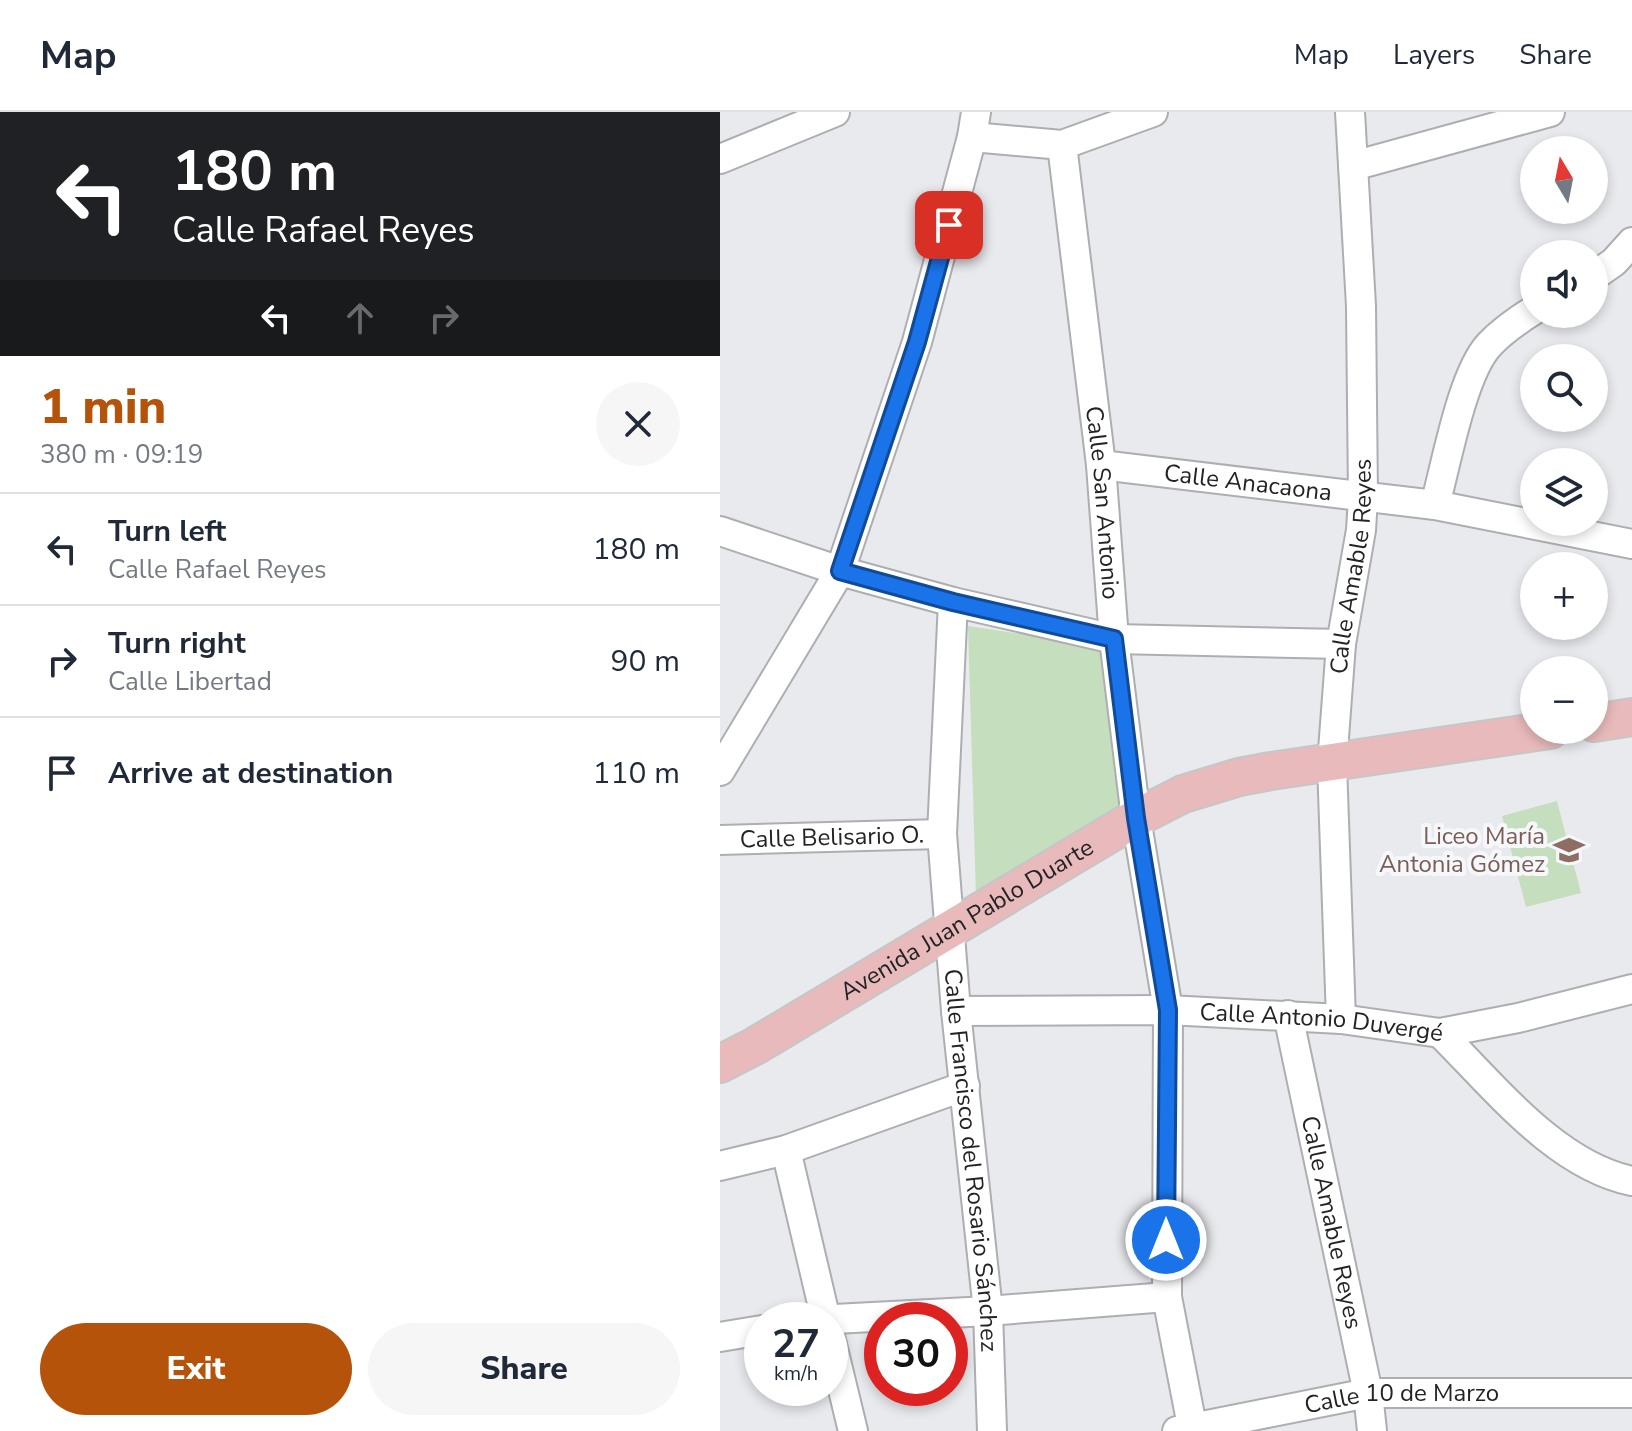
<!DOCTYPE html>
<html lang="en">
<head>
<meta charset="utf-8">
<style>
  :root { --surface:#fff; --page:#f6f6f7; --text:#1f2937; --muted:#747a83; --line:#e0e1e3; --accent:#b45309 }
  body { margin:0; font-family:"Nunito Sans",sans-serif; background:var(--page); color:var(--text); height:100vh; display:flex; flex-direction:column; font-size:30px; white-space:nowrap }
  * { box-sizing:border-box; margin:0 }
  p { font-size:26px; color:var(--muted) }
  .icon { flex:none; width:44px; height:44px; fill:none; stroke:currentColor; stroke-width:2; stroke-linecap:round; stroke-linejoin:round }
  .map { position:relative; flex:1; overflow:hidden }
  .details { display:flex; flex-direction:column; background:var(--surface); width:720px }
  .details>* { flex:none }
  .banner { background:#202124; color:#fff; overflow:hidden }
  .needle { width:52px; rotate:350deg }
  .controls { position:absolute; left:800px; top:24px; display:grid; gap:16px }
  .controls a { display:grid; place-items:center; width:88px; height:88px; border-radius:50%; background:var(--surface); box-shadow:0 4px 12px #0003; font-size:40px }
  .speed { position:absolute; left:24px; top:1190px; display:flex; gap:16px; font-size:40px; font-weight:700; text-align:center }
  .speed>* { display:grid; place-content:center; width:104px; height:104px; border-radius:50%; background:var(--surface); box-shadow:0 4px 12px #0003; line-height:1 }
  .speed small { font-size:20px; font-weight:400 }
  .speed .limit { border:12px solid #d22; background:#fff; color:#111 }
  .pin { position:absolute; display:grid; place-items:center; width:68px; height:68px; color:#fff; margin:-34px; border-radius:16px; box-shadow:0 4px 12px #0006 }
  .me { position:absolute; width:88px; margin:-44px; rotate:0deg; stroke-linejoin:round; filter:drop-shadow(0 0 6px #0008) }
  .turn { display:flex; align-items:center; gap:28px; height:168px; padding:0 40px; font-size:36px }
  .turn .icon { width:104px; height:104px; stroke-width:2.5 }
  .turn b { display:block; font-size:56px; line-height:68px }
  .lanes { display:flex; align-items:center; height:76px; padding:0 40px; background:#0003; justify-content:center; gap:40px; direction:ltr }
  .lanes .off { opacity:.35 }
  .round { display:grid; place-items:center; flex:none; width:84px; height:84px; border-radius:42px; background:var(--page) }
  .head { display:flex; align-items:center; justify-content:space-between; height:136px; padding:0 40px }
  h1 { font-size:48px; font-weight:800; line-height:60px; color:var(--accent) }
  .action { display:flex; gap:16px; margin-top:auto; padding:16px 40px }
  .action a { flex:1; height:92px; border-radius:48px; background:var(--accent); color:#fff; font-size:32px; font-weight:800; line-height:92px; text-align:center }
  .action a+a { background:var(--page); color:var(--text) }
  ul { padding:0; list-style:none }
  li { display:flex; align-items:center; gap:24px; height:112px; padding:0 40px; border-top:2px solid var(--line) }
  li div { flex:1 }
  li b { display:block; font-size:30px }
  li em { font-style:normal }
  header { display:flex; align-items:center; gap:48px; box-sizing:border-box; height:112px; padding:0 40px; background:var(--surface); border-bottom:2px solid var(--line) }
  header strong { font-size:38px }
  nav { display:flex; gap:44px; margin-inline-start:auto; font-size:28px }
  main { display:flex; flex:1; min-height:0 }
  .map>svg:first-child { display:block }
</style>
</head>
<body>
<header>
<strong>Map</strong>
<nav><a>Map</a><a>Layers</a><a>Share</a></nav>
</header>
<main>
<section class="details">
<div class="banner">
<div class="turn"><svg class="icon" aria-label="left" viewBox="0 0 24 24"><path d="M17 20v-9H6M10 6l-5 5 5 5"/></svg><div><b>180 m</b>Calle Rafael Reyes</div></div>
<div class="lanes"><svg class="icon" aria-label="left" viewBox="0 0 24 24"><path d="M17 20v-9H6M10 6l-5 5 5 5"/></svg><svg class="icon off" aria-label="ahead" viewBox="0 0 24 24"><path d="M12 20V5M6 11l6-6 6 6"/></svg><svg class="icon off" aria-label="right" viewBox="0 0 24 24"><path d="M7 20v-9h11M14 6l5 5-5 5"/></svg></div>
</div>
<div class="head"><div><h1>1 min</h1><p>380 m · 09:19</p></div><a class="round"><svg class="icon" aria-label="close" viewBox="0 0 24 24"><path d="M6 6l12 12M18 6L6 18"/></svg></a></div>
<ul>
<li><svg class="icon" aria-label="left" viewBox="0 0 24 24"><path d="M17 20v-9H6M10 6l-5 5 5 5"/></svg><div><b>Turn left</b><p>Calle Rafael Reyes</p></div><em>180 m</em></li>
<li><svg class="icon" aria-label="right" viewBox="0 0 24 24"><path d="M7 20v-9h11M14 6l5 5-5 5"/></svg><div><b>Turn right</b><p>Calle Libertad</p></div><em>90 m</em></li>
<li><svg class="icon" aria-label="arrive" viewBox="0 0 24 24"><path d="M6 21V4h12l-3 4 3 4H6"/></svg><div><b>Arrive at destination</b></div><em>110 m</em></li>
</ul>
<div class="action"><a>Exit</a><a>Share</a></div>
</section>
<div class="map">
<svg width="912" height="1319" viewBox="0 0 912 1319">
  <rect width="100%" height="100%" fill="#e9eaee"/>
  <!-- green -->
  <path fill="#c5debe" d="M248 514 386 535 406 697 256 786Z
    M837 689 861 781 806 795 782 704Z"/>
  <g fill="none" stroke-linecap="round" stroke-linejoin="round">
    <defs>
      <g id="minor">
        <path d="M252 25 342 33 433 0"/>
        <path id="s1" d="M342 33 381 353 394 527 416 706 448 898 447 1185 473 1319"/>
        <path d="M0 47 115 0"/>
        <path d="M633 54 830 0"/>
        <path d="M874 164 894 150 912 130"/>
        <path id="s2" d="M381 353 715 393 912 432"/>
        <path d="M715 393C726 353 742 262 769 233 782 219 798 208 814 198"/>
        <path d="M0 419 120 459 233 490 394 527 621 532"/>
        <path id="s3" d="M233 490 222 722 236 899 268 1199 272 1319"/>
        <path d="M0 659 120 459 197 230 252 25 256 0"/>
        <path id="s4" d="M0 728 222 722"/>
        <path id="s5" d="M236 899 448 898 621 907 720 921 798 906 912 877"/>
        <path id="s6" d="M568 903 648 1281 652 1319"/>
        <path id="s7" d="M621 907 612 652 621 532 641 418 643 386 641 194 630 0"/>
        <path d="M720 921C774 974 835 1053 912 1069"/>
        <path d="M66 1038 106 1208"/>
        <path d="M0 1054 66 1038 245 974"/>
        <path d="M95 1208 268 1199 447 1185"/>
        <path d="M110 1224 133 1319"/>
        <path d="M0 1225 42 1218"/>
        <path id="s8" d="M457 1319 648 1281H912"/>
      </g>
      <g id="major">
        <path d="M874 611 912 605"/>
        <path id="s9" d="M0 952 35 934 416 706 463 682 519 665 551 659 830 618"/>
      </g>
    </defs>
    <!-- minor casing -->
    <use href="#minor" stroke="#adaeb1" stroke-width="32"/>
    <!-- major casing -->
    <use href="#major" stroke="#c6c6c6" stroke-width="40"/>
    <!-- minor -->
    <use href="#minor" stroke="#fff" stroke-width="28"/>
    <!-- major -->
    <use href="#major" stroke="#e9babb" stroke-width="36"/>
  </g>
  <g fill="none" stroke-linecap="round" stroke-linejoin="round">
    <defs>
      <path id="route" d="M229 113 197 230 120 459 233 490 394 527 416 706 448 898 446 1128"/>
    </defs>
    <!-- route casing -->
    <use href="#route" stroke="#114b97" stroke-width="20"/>
    <!-- route -->
    <use href="#route" stroke="#1a73e8" stroke-width="14"/>
  </g>
  <!-- icons -->
  <defs>
    <symbol id="school-bare" viewBox="-9 -9 18 18"><path d="M0-5L7-2L0 1L-7-2ZM-4 1L0 2.5L4 1V4Q0 6-4 4Z" fill="#8d6e63" stroke="#f6f7fb" stroke-width="2.5" paint-order="stroke"/></symbol>
  </defs>
  <g fill-rule="evenodd">
    <use href="#school-bare" x="827" y="716" width="44" height="44"/>
  </g>
  <g text-anchor="middle" dominant-baseline="central" stroke-width="8" stroke-linejoin="round" paint-order="stroke">
    <!-- street labels -->
    <g font-size="24" fill="#232325" stroke="#f6f7fb">
      <text stroke="none"><textPath href="#s2" startOffset="148">Calle Anacaona</textPath></text>
      <text stroke="none"><textPath href="#s1" startOffset="360">Calle San Antonio</textPath></text>
      <text stroke="none"><textPath href="#s7" startOffset="454">Calle Amable Reyes</textPath></text>
      <text stroke="none"><textPath href="#s4" startOffset="112">Calle Belisario O.</textPath></text>
      <text stroke="none"><textPath href="#s9" startOffset="286">Avenida Juan Pablo Duarte</textPath></text>
      <text stroke="none"><textPath href="#s5" startOffset="366">Calle Antonio Duvergé</textPath></text>
      <text stroke="none"><textPath href="#s3" startOffset="560">Calle Francisco del Rosario Sánchez</textPath></text>
      <text stroke="none"><textPath href="#s6" startOffset="212">Calle Amable Reyes</textPath></text>
      <text stroke="none"><textPath href="#s8" startOffset="228">Calle 10 de Marzo</textPath></text>
    </g>
    <!-- education labels -->
    <g font-size="24" fill="#785e54" stroke="#f6f7fb" text-anchor="end">
      <text x="825" y="724">Liceo María<tspan x="825" dy="28">Antonia Gómez</tspan></text>
    </g>
  </g>
</svg>
<div class="controls">
<a><svg class="needle" viewBox="-14 -14 28 28"><path d="M0-13l5 13h-10z" fill="#e53935"/><path d="M0 13l5-13h-10z" fill="#747a83"/></svg></a>
<a><svg class="icon" aria-label="sound" viewBox="0 0 24 24"><path d="M4 9h4l5-4v14l-5-4H4zM17 9q2 3 0 6"/></svg></a>
<a><svg class="icon" aria-label="search" viewBox="0 0 24 24"><circle cx="10" cy="10" r="6"/><path d="M15 15l6 6"/></svg></a>
<a><svg class="icon" aria-label="layers" viewBox="0 0 24 24"><path d="M12 4l9 5-9 5-9-5zM3 14l9 5 9-5"/></svg></a>
<a>+</a>
<a>−</a>
</div>
<div class="speed"><div>27<small>km/h</small></div><div class="limit">30</div></div>
<div class="pin" style="left:229px;top:113px;background:#d93025"><svg class="icon" aria-label="arrive" viewBox="0 0 24 24"><path d="M6 21V4h12l-3 4 3 4H6"/></svg></div>
<svg class="me" style="left:446px;top:1128px" viewBox="-20 -20 40 40"><circle r="17" fill="#1a73e8" stroke="#fff" stroke-width="3"/><path d="M0-11L8 9 0 5-8 9z" fill="#fff"/></svg>
</div>
</main>
</body>
</html>
